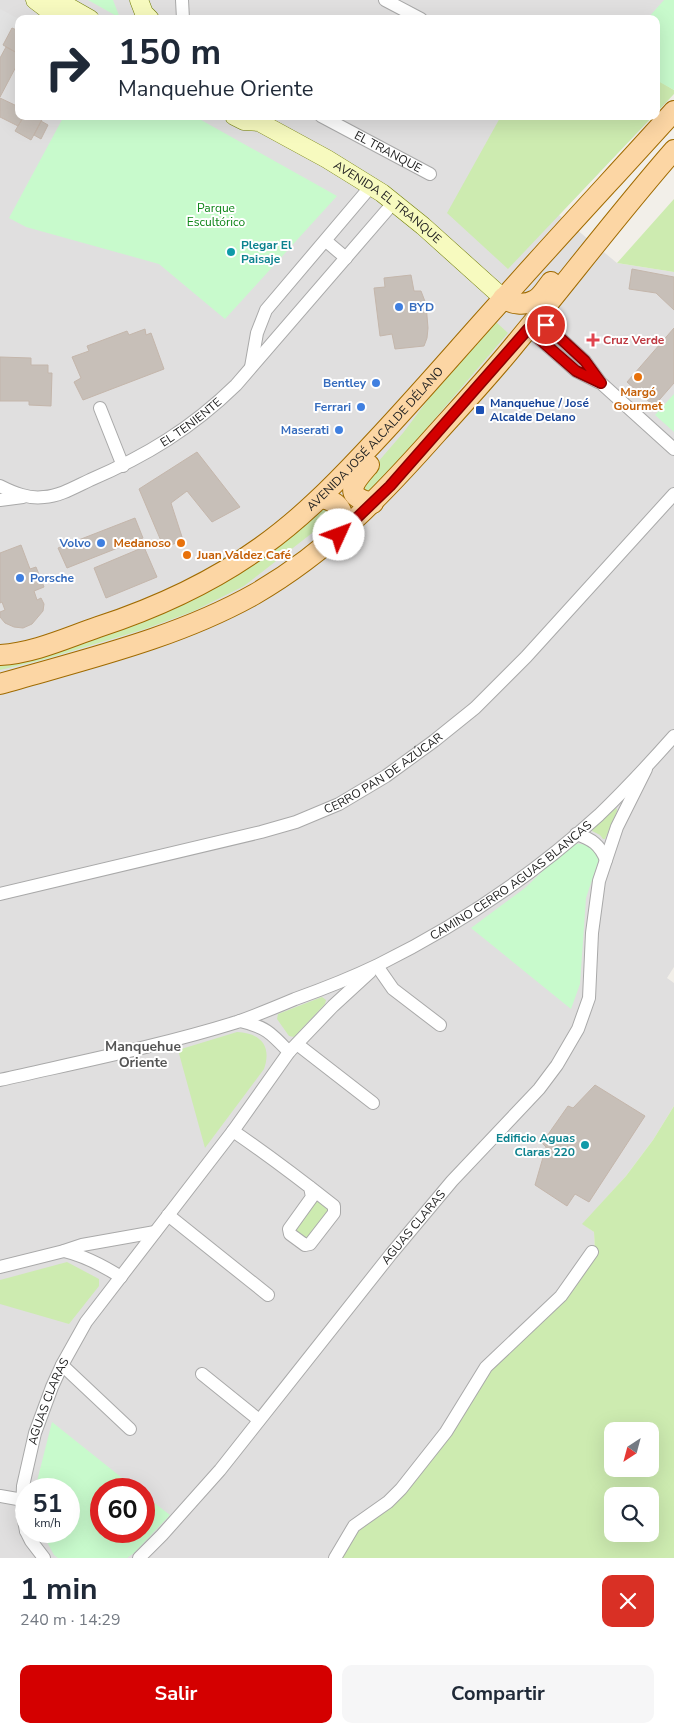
<!DOCTYPE html>
<html lang="es">
<head>
<meta charset="utf-8">
<style>
  :root { --surface:#fff; --page:#f6f6f7; --text:#1f2937; --muted:#747a83; --accent:#d40000 }
  body { margin:0; font-family:"Nunito Sans",sans-serif; background:var(--page); color:var(--text); height:100vh; display:flex; flex-direction:column; font-size:19px; white-space:nowrap }
  * { box-sizing:border-box; margin:0 }
  p { font-size:16px; color:var(--muted) }
  .icon { flex:none; width:28px; height:28px; fill:none; stroke:currentColor; stroke-width:2; stroke-linecap:round; stroke-linejoin:round }
  .map { position:relative; height:1558px; overflow:hidden }
  .sheet { display:flex; flex-direction:column; background:var(--surface); flex:1 }
  .sheet>* { flex:none }
  .guide { position:absolute; left:15px; top:15px; width:645px; height:105px; border-radius:10px; box-shadow:0 5px 20px #0002; background:#fff; color:var(--text); overflow:hidden }
  .needle { width:32px; rotate:216deg }
  .tools { position:absolute; left:604px; top:1422px; display:grid; gap:10px }
  .tools a { display:grid; place-items:center; width:55px; height:55px; border-radius:10px; background:var(--surface); box-shadow:0 5px 20px #0002; font-size:25px }
  .speed { position:absolute; left:15px; top:1478px; display:flex; gap:10px; font-size:25px; font-weight:700; text-align:center }
  .speed>* { display:grid; place-content:center; width:65px; height:65px; border-radius:50%; background:var(--surface); box-shadow:0 5px 20px #0002; line-height:1 }
  .speed small { font-size:12px; font-weight:400 }
  .speed .limit { border:8px solid #d22; background:#fff; color:#111 }
  .pin { position:absolute; display:grid; place-items:center; width:42px; height:42px; color:#fff; margin:-21px; border:2px solid #fff; border-radius:50%; box-shadow:0 1px 5px #0007 }
  .me { position:absolute; width:55px; margin:-28px; rotate:47deg; stroke-linejoin:round; filter:drop-shadow(0 0 4px #0008) }
  .turn { display:flex; align-items:center; gap:18px; height:105px; padding:0 20px; font-size:22px }
  .turn .icon { width:65px; height:65px; stroke-width:2.5 }
  .turn b { display:block; font-size:35px; line-height:42px }
  .round { display:grid; place-items:center; flex:none; width:52px; height:52px; border-radius:10px; background:var(--page) }
  .overview { display:flex; align-items:center; justify-content:space-between; height:85px; padding:0 20px }
  h1 { font-size:30px; font-weight:700; line-height:38px }
  .action { display:flex; gap:10px; margin-top:auto; padding:10px 20px }
  .action a { flex:1; height:58px; border-radius:10px; background:var(--accent); color:#fff; font-size:20px; font-weight:700; line-height:58px; text-align:center }
  .action a+a { background:var(--page); color:var(--text) }
  .map>svg:first-child { display:block }
</style>
</head>
<body>
<div class="map">
<svg width="674" height="1558" viewBox="0 0 674 1558">
  <rect width="100%" height="100%" fill="#f2efe9"/>
  <!-- residential -->
  <path fill="#e0dfdf" fill-rule="evenodd" d="M0 0H666L649 19H19V116H653L559 215 617 263 674 272V967L667 978 674 983V1106L653 1140 626 1176 583 1224 594 1232 595 1253 338 1558H0ZM26 1489H69V1531H26ZM101 1489H144V1531H101Z"/>
  <!-- grass -->
  <path fill="#cdebb0" fill-rule="evenodd" d="M656 79 674 90V94L656 113Z
    M501 116H653L508 269 447 213Z
    M674 199V272L617 263Z
    M496 322 508 333 420 436 367 494 358 485 403 433 433 393Z
    M325 507 334 516 244 586 194 611 145 629 42 660 0 670V666C33 661 64 650 95 639 163 615 227 587 284 542 298 531 313 520 325 507Z
    M616 808 617 809V811L605 839H603L600 835 592 831 593 828Z
    M322 997 326 1000 325 1004 294 1037 289 1036 277 1019 278 1014Z
    M237 1032C261 1033 272 1046 264 1069L205 1148 178 1050Z
    M674 1106V1558H338L357 1527 395 1499 489 1370 595 1253 594 1232 582 1224 626 1176 653 1140ZM612 1431H650V1469H612ZM612 1496H650V1534H612Z
    M315 1200H319L331 1208 308 1241 294 1233Z
    M67 1262 99 1279V1286L69 1324 0 1304V1280Z"/>
  <!-- park -->
  <path fill="#c8facc" d="M88 0H113L120 18Z
    M664 0H674V90L656 80V19H647Z
    M64 116H194L337 196 225 319 159 264 26 227 9 218Z
    M674 394V432L655 415Z
    M572 843 589 845 600 856 586 898 580 984 571 1009 471 928 525 888Z
    M52 1422 136 1489H101V1531H144V1495L170 1515 134 1553 127 1558H58L54 1555 41 1531H69V1489H35Z"/>
  <!-- parking -->
  <path fill="#e2e2e2" d="M0 9 19 19 15 29 12 28 3 45 6 47 0 58Z"/>
  <!-- building -->
  <path fill="#c7bfb8" stroke="#c4b6ab" d="M12 28 19 31V54L3 45Z
    M6 47 19 54V61L0 97V58Z
    M0 98 19 107V116H24L18 126 0 117Z
    M24 116H44L31 140 15 131Z
    M41 121 48 125 41 139 34 135Z
    M632 269 674 277V310L656 293 629 289Z
    M411 275 414 291H421L426 304 428 328 427 338 424 346 395 349 392 334 380 336 374 288 385 287 384 278Z
    M674 328V383L654 406 627 382Z
    M145 329 146 335 151 333 164 369 83 400 74 382 81 378 72 357 89 351 87 346 127 331 129 335Z
    M0 357 31 358V365H48V373H52L51 406 29 405V401H0Z
    M197 452 240 507 212 522 187 491 171 503 183 540 164 548 139 489Z
    M135 518 143 538 67 568 58 548Z
    M21 545 30 569 36 567 44 587 34 591 37 600 41 598 44 604 43 611 32 624 23 628 14 627 5 623 0 617V612L5 610 2 602 0 603V553Z
    M144 547 157 577 106 598 94 568Z
    M595 1085 645 1116 589 1202 575 1194 567 1206 535 1185 546 1147 542 1143 568 1106 573 1108Z"/>
  <g fill="none" stroke-linecap="round" stroke-linejoin="round">
    <defs>
      <g id="street">
        <path d="M182 0 183 19"/>
        <path d="M385 0 421 19"/>
        <path id="s1" d="M321 116 430 174"/>
        <path d="M326 241 346 258"/>
        <path d="M537 317 585 361 601 383 674 449"/>
        <path d="M528 329 576 371 598 382"/>
        <path d="M251 367 257 333 266 310 372 185"/>
        <path d="M100 408 123 466"/>
        <path id="s2" d="M0 486C14 493 28 499 44 497 60 496 75 487 90 480 146 456 192 428 236 385L394 202"/>
        <path d="M0 500 23 497"/>
        <path d="M576 834C592 839 600 845 606 860"/>
        <path id="s3" d="M0 894 261 832 296 822 339 804 386 776 434 741 475 708 526 657 674 494"/>
        <path d="M377 966 393 989 440 1025"/>
        <path d="M240 1021C266 1027 271 1033 289 1052"/>
        <path d="M297 1044 373 1103"/>
        <path id="s4" d="M0 1080C79 1062 160 1046 237 1022 257 1015 276 1007 295 999 323 989 351 978 378 965 457 926 533 875 599 815 625 790 650 763 674 736"/>
        <path d="M233 1131C268 1155 301 1180 334 1206V1213L310 1244 305 1245 290 1234 289 1229 312 1197 310 1187"/>
        <path d="M168 1215 268 1295"/>
        <path d="M64 1251C85 1256 102 1265 121 1277"/>
        <path d="M0 1267 64 1251 82 1245 155 1232"/>
        <path d="M62 1365 130 1429"/>
        <path d="M202 1374 259 1420"/>
        <path d="M0 1496 23 1500"/>
        <path id="s5" d="M26 1531 22 1511 23 1486 35 1433 52 1387 62 1365 86 1322 233 1131 289 1052 333 1006 370 972"/>
        <path d="M26 1531 31 1541 44 1558"/>
        <path id="s6" d="M139 1558 162 1535 220 1470 391 1254 452 1181 539 1089 557 1065 578 1029 589 998 592 933 599 881 617 827 646 769"/>
        <path d="M335 1558 354 1526 388 1502 401 1489 446 1432 486 1367 561 1296 592 1252"/>
      </g>
      <g id="secondary">
        <path d="M35 0 60 19"/>
        <path d="M139 0 144 13 150 19"/>
        <path d="M39 2H60L90 19"/>
        <path id="s7" d="M234 116 244 121 259 122 327 159 382 193 423 226 503 298"/>
      </g>
      <g id="primary">
        <path d="M503 298C511 304 525 306 535 300 541 297 547 287 551 282"/>
        <path d="M369 465C355 481 340 496 373 503"/>
        <path d="M321 498C343 502 346 515 339 535"/>
        <path id="s8" d="M0 655C34 653 66 638 98 627 156 608 211 583 261 547 299 520 331 488 363 454 411 404 456 351 503 299 559 236 617 174 674 111"/>
        <path d="M0 684C86 659 177 638 255 594 329 551 381 496 437 433 464 403 491 374 516 343 569 279 619 213 674 150"/>
      </g>
    </defs>
    <!-- street casing -->
    <use href="#street" stroke="#a9a9a9" stroke-width="14"/>
    <!-- secondary casing -->
    <use href="#secondary" stroke="#707d05" stroke-width="19"/>
    <!-- primary casing -->
    <use href="#primary" stroke="#a06b00" stroke-width="22"/>
    <!-- street -->
    <use href="#street" stroke="#fff" stroke-width="12"/>
    <!-- secondary -->
    <use href="#secondary" stroke="#f7fabf" stroke-width="18"/>
    <!-- primary -->
    <use href="#primary" stroke="#fcd6a4" stroke-width="20"/>
  </g>
  <g fill="none" stroke-linecap="round" stroke-linejoin="round">
    <defs>
      <path id="route" d="M339 535 390 486 528 329 576 371 601 383 585 361 546 325"/>
    </defs>
    <!-- route casing -->
    <use href="#route" stroke="#8a0000" stroke-width="12"/>
    <!-- route -->
    <use href="#route" stroke="#d40000" stroke-width="9"/>
  </g>
  <!-- markers -->
  <g fill="#0f9aa8" stroke="#fff" stroke-width="2">
    <circle cx="231" cy="252" r="5"/>
    <circle cx="585" cy="1145" r="5"/>
  </g>
  <g fill="#3f7fe0" stroke="#fff" stroke-width="2">
    <circle cx="399" cy="307" r="5"/>
    <circle cx="376" cy="383" r="5"/>
    <circle cx="361" cy="407" r="5"/>
    <circle cx="339" cy="430" r="5"/>
    <circle cx="101" cy="543" r="5"/>
    <circle cx="20" cy="578" r="5"/>
  </g>
  <path fill="#e0444e" stroke="#fff" stroke-width="2" d="M590.5 332.5h5v5h5v5h-5v5h-5v-5h-5v-5h5z"/>
  <g fill="#e8710a" stroke="#fff" stroke-width="2">
    <circle cx="638" cy="377" r="5"/>
    <circle cx="181" cy="543" r="5"/>
    <circle cx="187" cy="555" r="5"/>
  </g>
  <rect fill="#1a4fb4" stroke="#fff" stroke-width="2" x="475" y="405" width="10" height="10" rx="2.5"/>
  <g text-anchor="middle" dominant-baseline="central" stroke-width="4" stroke-linejoin="round" paint-order="stroke">
    <!-- street labels -->
    <g font-size="12" fill="#222" stroke="#fff">
      <text stroke="none"><textPath href="#s1" startOffset="76">EL TRANQUE</textPath></text>
      <text stroke="none"><textPath href="#s7" startOffset="178">AVENIDA EL TRANQUE</textPath></text>
      <text stroke="none"><textPath href="#s2" startOffset="212">EL TENIENTE</textPath></text>
      <text stroke="none"><textPath href="#s8" startOffset="442">AVENIDA JOSÉ ALCALDE DÉLANO</textPath></text>
      <text stroke="none"><textPath href="#s3" startOffset="405">CERRO PAN DE AZÚCAR</textPath></text>
      <text stroke="none"><textPath href="#s4" startOffset="554">CAMINO CERRO AGUAS BLANCAS</textPath></text>
      <text stroke="none"><textPath href="#s6" startOffset="430">AGUAS CLARAS</textPath></text>
      <text stroke="none"><textPath href="#s5" startOffset="134">AGUAS CLARAS</textPath></text>
    </g>
    <!-- park labels -->
    <g font-size="12" fill="#0c8416" stroke="#fff">
      <text x="216" y="208">Parque<tspan x="216" dy="14">Escultórico</tspan></text>
    </g>
    <!-- culture labels -->
    <g font-size="12" font-weight="bold" fill="#0d838f" stroke="#fff" text-anchor="start">
      <text x="241" y="245">Plegar El<tspan x="241" dy="14">Paisaje</tspan></text>
      <text x="575" y="1138" text-anchor="end">Edificio Aguas<tspan x="575" dy="14">Claras 220</tspan></text>
    </g>
    <!-- shop labels -->
    <g font-size="12" font-weight="bold" fill="#366cbe" stroke="#fff" text-anchor="end">
      <text x="409" y="307" text-anchor="start">BYD</text>
      <text x="366" y="383">Bentley</text>
      <text x="351" y="407">Ferrari</text>
      <text x="329" y="430">Maserati</text>
      <text x="91" y="543">Volvo</text>
      <text x="30" y="578" text-anchor="start">Porsche</text>
    </g>
    <!-- health labels -->
    <g font-size="12" font-weight="bold" fill="#be3a42" stroke="#fff" text-anchor="start">
      <text x="603" y="340">Cruz Verde</text>
    </g>
    <!-- food labels -->
    <g font-size="12" font-weight="bold" fill="#c56008" stroke="#fff">
      <text x="638" y="392">Margó<tspan x="638" dy="14">Gourmet</tspan></text>
      <text x="171" y="543" text-anchor="end">Medanoso</text>
      <text x="197" y="555" text-anchor="start">Juan Valdez Café</text>
    </g>
    <!-- transit labels -->
    <g font-size="12" font-weight="bold" fill="#164399" stroke="#fff" text-anchor="start">
      <text x="490" y="403">Manquehue / José<tspan x="490" dy="14">Alcalde Delano</tspan></text>
    </g>
    <!-- neighbourhood labels -->
    <g font-size="14" font-weight="bold" fill="#555" stroke="#fff">
      <text x="143" y="1046">Manquehue<tspan x="143" dy="16">Oriente</tspan></text>
    </g>
  </g>
</svg>
<div class="tools">
<a><svg class="needle" viewBox="-14 -14 28 28"><path d="M0-13l5 13h-10z" fill="#e53935"/><path d="M0 13l5-13h-10z" fill="#747a83"/></svg></a>
<a><svg class="icon" aria-label="search" viewBox="0 0 24 24"><circle cx="10" cy="10" r="6"/><path d="M15 15l6 6"/></svg></a>
</div>
<div class="speed"><div>51<small>km/h</small></div><div class="limit">60</div></div>
<div class="pin" style="left:546px;top:325px;background:#d93025"><svg class="icon" aria-label="arrive" viewBox="0 0 24 24"><path d="M6 21V4h12l-3 4 3 4H6"/></svg></div>
<svg class="me" style="left:339px;top:535px" viewBox="-20 -20 40 40"><circle r="19" fill="#fff"/><path d="M0-13L10 11 0 6-10 11z" fill="#d40000"/></svg>
<div class="guide">
<div class="turn"><svg class="icon" aria-label="right" viewBox="0 0 24 24"><path d="M7 20v-9h11M14 6l5 5-5 5"/></svg><div><b>150 m</b>Manquehue Oriente</div></div>
</div>
</div>
<section class="sheet">
<div class="overview"><div><h1>1 min</h1><p>240 m · 14:29</p></div><a class="round" style="background:#d93025;color:#fff"><svg class="icon" aria-label="close" viewBox="0 0 24 24"><path d="M6 6l12 12M18 6L6 18"/></svg></a></div>
<div class="action"><a>Salir</a><a>Compartir</a></div>
</section>
</body>
</html>
